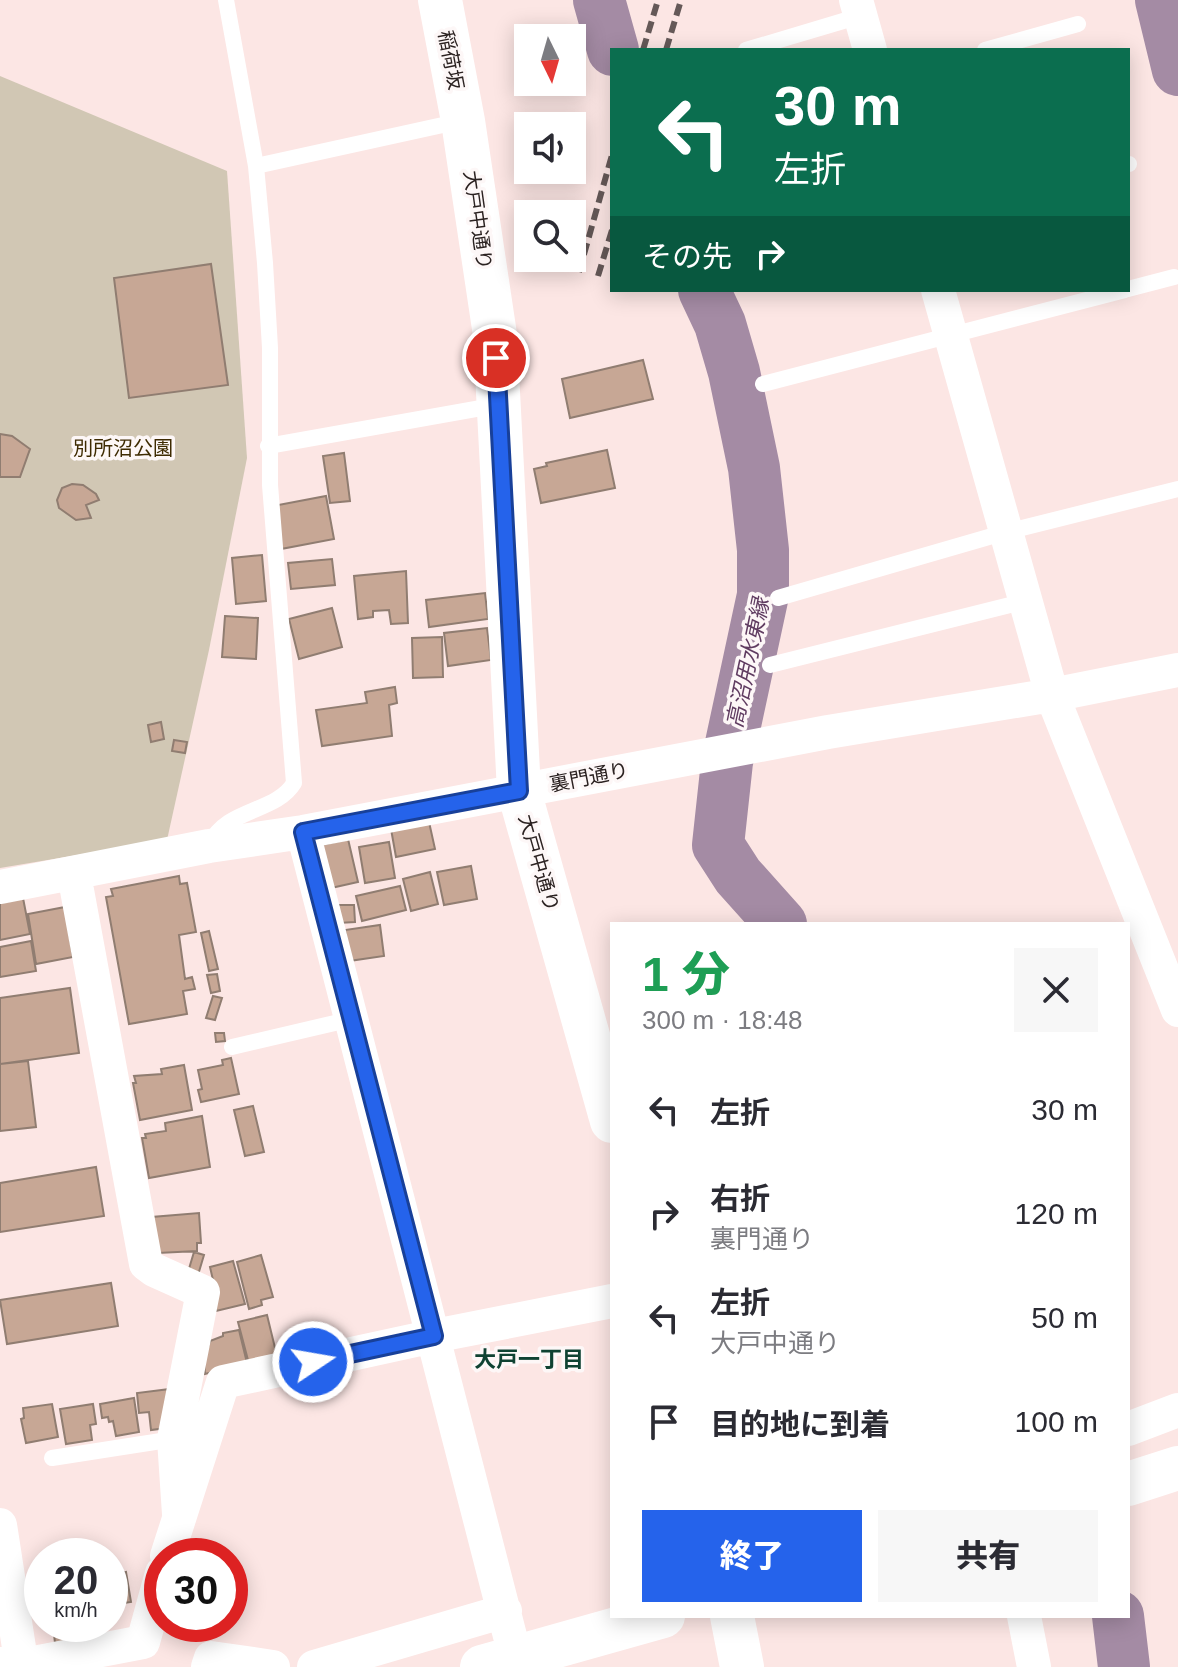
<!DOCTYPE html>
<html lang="ja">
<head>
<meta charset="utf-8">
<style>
  :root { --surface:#fff; --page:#f7f7f7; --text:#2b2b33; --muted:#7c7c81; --accent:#2563eb }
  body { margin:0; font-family:Arial,"Noto Sans JP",sans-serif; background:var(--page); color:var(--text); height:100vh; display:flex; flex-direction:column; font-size:30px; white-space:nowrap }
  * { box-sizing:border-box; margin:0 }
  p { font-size:26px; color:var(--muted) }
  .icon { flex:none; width:44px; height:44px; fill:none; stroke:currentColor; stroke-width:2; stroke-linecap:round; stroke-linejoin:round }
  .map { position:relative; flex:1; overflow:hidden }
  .drawer { position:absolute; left:610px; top:922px; width:520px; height:696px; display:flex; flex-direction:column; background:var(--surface); border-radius:0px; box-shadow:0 4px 20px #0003 }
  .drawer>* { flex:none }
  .guide { position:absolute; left:610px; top:48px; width:520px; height:244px; border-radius:0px; box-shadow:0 4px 20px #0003; background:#0b6e4f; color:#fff; overflow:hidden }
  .needle { width:52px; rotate:175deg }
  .fabs { position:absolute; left:514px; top:24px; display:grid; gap:16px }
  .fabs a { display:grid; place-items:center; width:72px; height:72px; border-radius:0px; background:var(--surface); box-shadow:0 4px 20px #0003; font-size:40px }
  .speed { position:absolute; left:24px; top:1538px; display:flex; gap:16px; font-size:40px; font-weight:700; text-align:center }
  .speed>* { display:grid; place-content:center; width:104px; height:104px; border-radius:50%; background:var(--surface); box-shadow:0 4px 20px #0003; line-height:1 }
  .speed small { font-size:20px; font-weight:400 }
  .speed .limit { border:12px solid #d22; background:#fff; color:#111 }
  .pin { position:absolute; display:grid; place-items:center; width:68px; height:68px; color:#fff; margin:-34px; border:4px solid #fff; border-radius:50%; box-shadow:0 2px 8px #0007 }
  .me { position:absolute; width:88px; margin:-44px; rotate:78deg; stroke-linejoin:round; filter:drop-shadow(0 0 6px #0008) }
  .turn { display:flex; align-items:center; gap:28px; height:168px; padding:0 32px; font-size:36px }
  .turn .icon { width:104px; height:104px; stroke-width:2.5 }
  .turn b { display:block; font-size:56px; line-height:68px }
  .then { display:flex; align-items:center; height:76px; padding:0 32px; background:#0003; gap:16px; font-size:30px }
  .round { display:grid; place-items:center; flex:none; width:84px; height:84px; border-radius:0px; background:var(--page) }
  .head { display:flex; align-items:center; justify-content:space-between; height:136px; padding:0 32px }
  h1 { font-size:48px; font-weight:800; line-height:60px; color:#1e9e55 }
  .cta { display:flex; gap:16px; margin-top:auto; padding:16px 32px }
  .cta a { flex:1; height:92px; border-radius:0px; background:var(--accent); color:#fff; font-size:32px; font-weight:800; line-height:92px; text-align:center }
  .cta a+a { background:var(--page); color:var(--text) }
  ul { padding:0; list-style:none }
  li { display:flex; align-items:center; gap:24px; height:104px; padding:0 32px }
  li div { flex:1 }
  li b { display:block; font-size:30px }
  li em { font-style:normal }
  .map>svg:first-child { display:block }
</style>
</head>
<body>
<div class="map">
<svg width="1178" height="1667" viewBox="0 0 1178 1667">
  <rect width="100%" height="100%" fill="#fce6e4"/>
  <!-- green -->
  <path fill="#d1c7b4" d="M0 76 227 171 247 458 209 650 167 840 0 868Z"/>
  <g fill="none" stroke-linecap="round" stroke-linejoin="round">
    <!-- river -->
    <path stroke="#a48ba4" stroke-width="52" d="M599 0 613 50
      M1161 0 1178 70
      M704 290 720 324 734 372 754 468 763 550V595L727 762 718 845 738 876 781 924
      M1118 1616 1124 1667"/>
  </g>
  <!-- building -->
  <path fill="#c7a795" stroke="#907d71" stroke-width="2" d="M211 264 228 385 129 398 114 278Z
    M643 360 653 399 570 418 562 379Z
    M0 434 12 436 30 449 20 477H0Z
    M607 450 615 488 541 503 534 469 547 466 546 463Z
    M344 453 350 501 330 503 323 456Z
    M72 484 83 485 96 494 99 500 86 505 91 518 76 520 59 508 57 500 62 488Z
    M326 496 334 539 281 549 273 506Z
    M262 555 266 601 236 604 232 558Z
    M332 559 335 585 291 589 288 563Z
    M406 571 408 623 391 624 389 610 373 611V617L358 619 354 576Z
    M485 593 488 619 429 627 426 600Z
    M332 608 342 647 299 659 289 619Z
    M225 616 258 618 256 659 222 657Z
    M487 628 491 660 448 666 444 633Z
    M442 637 443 677 413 678 412 638Z
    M395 687 397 703 389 705 392 736 322 746 316 710 367 703 365 692Z
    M161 722 164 739 151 742 148 725Z
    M174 740 187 742 185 753 172 751Z
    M429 822 435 849 396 857 391 829Z
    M348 839 358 882 331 888 321 845Z
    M389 842 395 878 365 883 359 847Z
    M471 866 477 899 444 905 437 872Z
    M430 872 438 904 411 911 403 879Z
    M179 876 180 884 187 883 196 932 179 935 185 979 192 977 195 989 183 991 187 1014 129 1024 106 897 113 896 111 889Z
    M400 886 406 910 362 921 356 896Z
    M23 898 30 934 0 940V903Z
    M337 905H354L355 922 338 923Z
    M65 907 73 957 36 964 28 914Z
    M380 925 384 956 349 961 345 930Z
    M209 931 218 969 209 971 201 933Z
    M31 941 36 971 0 977V947Z
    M217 974 220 991 211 993 207 975Z
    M70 988 79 1053 0 1064V998Z
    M213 996 222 998 215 1020 206 1018Z
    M215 1033H224L225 1041 216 1042Z
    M231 1058 239 1094 201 1102 198 1090 202 1089 198 1070 223 1065 222 1060Z
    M28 1061 36 1127 0 1131V1064Z
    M184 1065 192 1110 140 1120 133 1083H136L134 1076 162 1074 161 1069Z
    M253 1106 264 1152 245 1156 234 1110Z
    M202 1116 210 1167 149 1178 142 1138H146L145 1134 166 1131 165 1123Z
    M96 1167 104 1216 0 1232V1183Z
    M199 1213 201 1243H197V1251L158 1253 152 1217Z
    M194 1252 204 1255 198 1275 188 1272Z
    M261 1255 273 1297 261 1300 262 1305 249 1309 237 1262Z
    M233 1261 245 1304 216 1311V1293L210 1267Z
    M111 1283 118 1326 7 1344 0 1300Z
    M267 1315 277 1356 249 1364 238 1322Z
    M239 1330 247 1363 205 1374 204 1360 210 1341 223 1336V1333Z
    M170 1389 166 1428 151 1430 149 1412 139 1413 137 1393Z
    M134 1398 139 1432 116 1436 113 1421 109 1422 108 1417 102 1418 100 1404Z
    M52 1404 58 1437 26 1443 21 1419 24 1418 23 1408Z
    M93 1404 96 1424 90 1425 92 1440 66 1444 60 1409Z
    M126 1572 131 1602 110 1605V1575Z
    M53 1624H84L86 1638 55 1643Z"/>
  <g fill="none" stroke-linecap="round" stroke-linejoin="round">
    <!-- lane -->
    <path stroke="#fff" stroke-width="16" d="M746 50 860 16
      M985 50 1078 24
      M1128 164H1129
      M256 166 461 121
      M1128 289 1174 277
      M763 384 1125 290
      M268 446 498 405
      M778 598 1006 532 1178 489
      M770 665 1026 601
      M210 844C226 808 276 813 294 783L270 485V348L265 263 256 166 226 0
      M232 1047 352 1019
      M52 1458 174 1439"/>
    <!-- street -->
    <path stroke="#fff" stroke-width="34" d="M856 0 870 50
      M938 290 1052 695 1178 1010
      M303 832 518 1667
      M74 874 146 1264 154 1270 203 1292 174 1439 179 1514
      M0 887 209 846 303 832 828 732 1052 695 1178 670
      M1128 1429 1178 1410
      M0 1525 22 1667
      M167 1556 223 1382 434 1336 612 1301
      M1024 1616 1034 1667
      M0 1664 39 1662 143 1642 162 1573
      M208 1667 211 1658 273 1667
      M314 1667 505 1611"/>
    <!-- secondary -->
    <path stroke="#fff" stroke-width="44" d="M440 0 463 121 495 335 519 791 612 1121
      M1128 1484 1178 1468
      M732 1616 742 1667
      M482 1667 663 1616"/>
    <!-- rail -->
    <path stroke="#655958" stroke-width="6" stroke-dasharray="12 6" stroke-linecap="butt" d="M643 50 658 0
      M666 50 681 0
      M579 272 612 155
      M598 276 612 230"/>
  </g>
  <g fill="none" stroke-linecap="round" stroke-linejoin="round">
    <defs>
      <path id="route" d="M313 1362 434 1336 303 832 519 791 496 358"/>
    </defs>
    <!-- route casing -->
    <use href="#route" stroke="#184099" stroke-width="20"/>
    <!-- route -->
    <use href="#route" stroke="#2563eb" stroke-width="14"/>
  </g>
  <g text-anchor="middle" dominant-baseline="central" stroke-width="7" stroke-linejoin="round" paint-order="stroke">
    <!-- street labels -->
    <g font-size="20" fill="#2b2221" stroke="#fdf7f7">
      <text transform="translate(451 60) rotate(79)">稲荷坂</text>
      <text transform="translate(478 220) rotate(82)">大戸中通り</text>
      <text transform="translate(589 777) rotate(-11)">裏門通り</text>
      <text transform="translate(539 863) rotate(74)">大戸中通り</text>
    </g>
    <!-- park labels -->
    <g font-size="20" fill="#3e2b02" stroke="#fdf7f7">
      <text x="123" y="448">別所沼公園</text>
    </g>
    <!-- water labels -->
    <g font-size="22" font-style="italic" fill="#603c61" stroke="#fdf7f7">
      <text transform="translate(748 663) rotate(-78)">高沼用水東縁</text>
    </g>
    <!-- neighbourhood labels -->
    <g font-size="22" font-weight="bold" fill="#0f4232" stroke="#fdf7f7">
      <text x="529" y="1359">大戸一丁目</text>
    </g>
  </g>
</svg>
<div class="fabs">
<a><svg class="needle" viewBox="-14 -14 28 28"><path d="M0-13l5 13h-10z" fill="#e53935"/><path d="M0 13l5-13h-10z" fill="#7c7c81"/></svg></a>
<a><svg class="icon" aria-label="sound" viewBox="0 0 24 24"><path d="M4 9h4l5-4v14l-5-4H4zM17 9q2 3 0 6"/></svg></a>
<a><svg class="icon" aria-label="search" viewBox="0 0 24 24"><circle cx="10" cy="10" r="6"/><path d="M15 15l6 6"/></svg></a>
</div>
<div class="speed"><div>20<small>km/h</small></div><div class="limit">30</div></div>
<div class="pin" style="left:496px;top:358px;background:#d93025"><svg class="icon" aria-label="arrive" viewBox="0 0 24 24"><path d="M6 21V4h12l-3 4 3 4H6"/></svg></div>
<svg class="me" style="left:313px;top:1362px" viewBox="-20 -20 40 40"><circle r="17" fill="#2563eb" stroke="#fff" stroke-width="3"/><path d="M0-11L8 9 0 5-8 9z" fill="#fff"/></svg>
<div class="guide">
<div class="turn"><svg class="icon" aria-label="left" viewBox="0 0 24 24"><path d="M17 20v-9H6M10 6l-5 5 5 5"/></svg><div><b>30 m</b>左折</div></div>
<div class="then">その先<svg class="icon" aria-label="right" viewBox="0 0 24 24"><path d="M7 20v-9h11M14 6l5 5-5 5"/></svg></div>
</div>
<section class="drawer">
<div class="head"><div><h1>1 分</h1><p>300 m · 18:48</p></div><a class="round"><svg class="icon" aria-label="close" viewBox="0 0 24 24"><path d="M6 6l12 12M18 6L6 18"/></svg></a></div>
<ul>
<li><svg class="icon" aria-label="left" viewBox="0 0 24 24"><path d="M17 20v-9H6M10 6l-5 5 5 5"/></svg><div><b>左折</b></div><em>30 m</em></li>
<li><svg class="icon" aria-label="right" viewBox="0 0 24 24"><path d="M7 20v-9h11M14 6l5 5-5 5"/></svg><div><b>右折</b><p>裏門通り</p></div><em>120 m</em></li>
<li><svg class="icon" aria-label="left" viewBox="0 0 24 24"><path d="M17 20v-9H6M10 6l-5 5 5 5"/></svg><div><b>左折</b><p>大戸中通り</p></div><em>50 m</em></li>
<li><svg class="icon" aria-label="arrive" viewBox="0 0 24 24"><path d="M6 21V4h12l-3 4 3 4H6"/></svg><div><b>目的地に到着</b></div><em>100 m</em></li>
</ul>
<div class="cta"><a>終了</a><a>共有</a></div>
</section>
</div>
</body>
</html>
